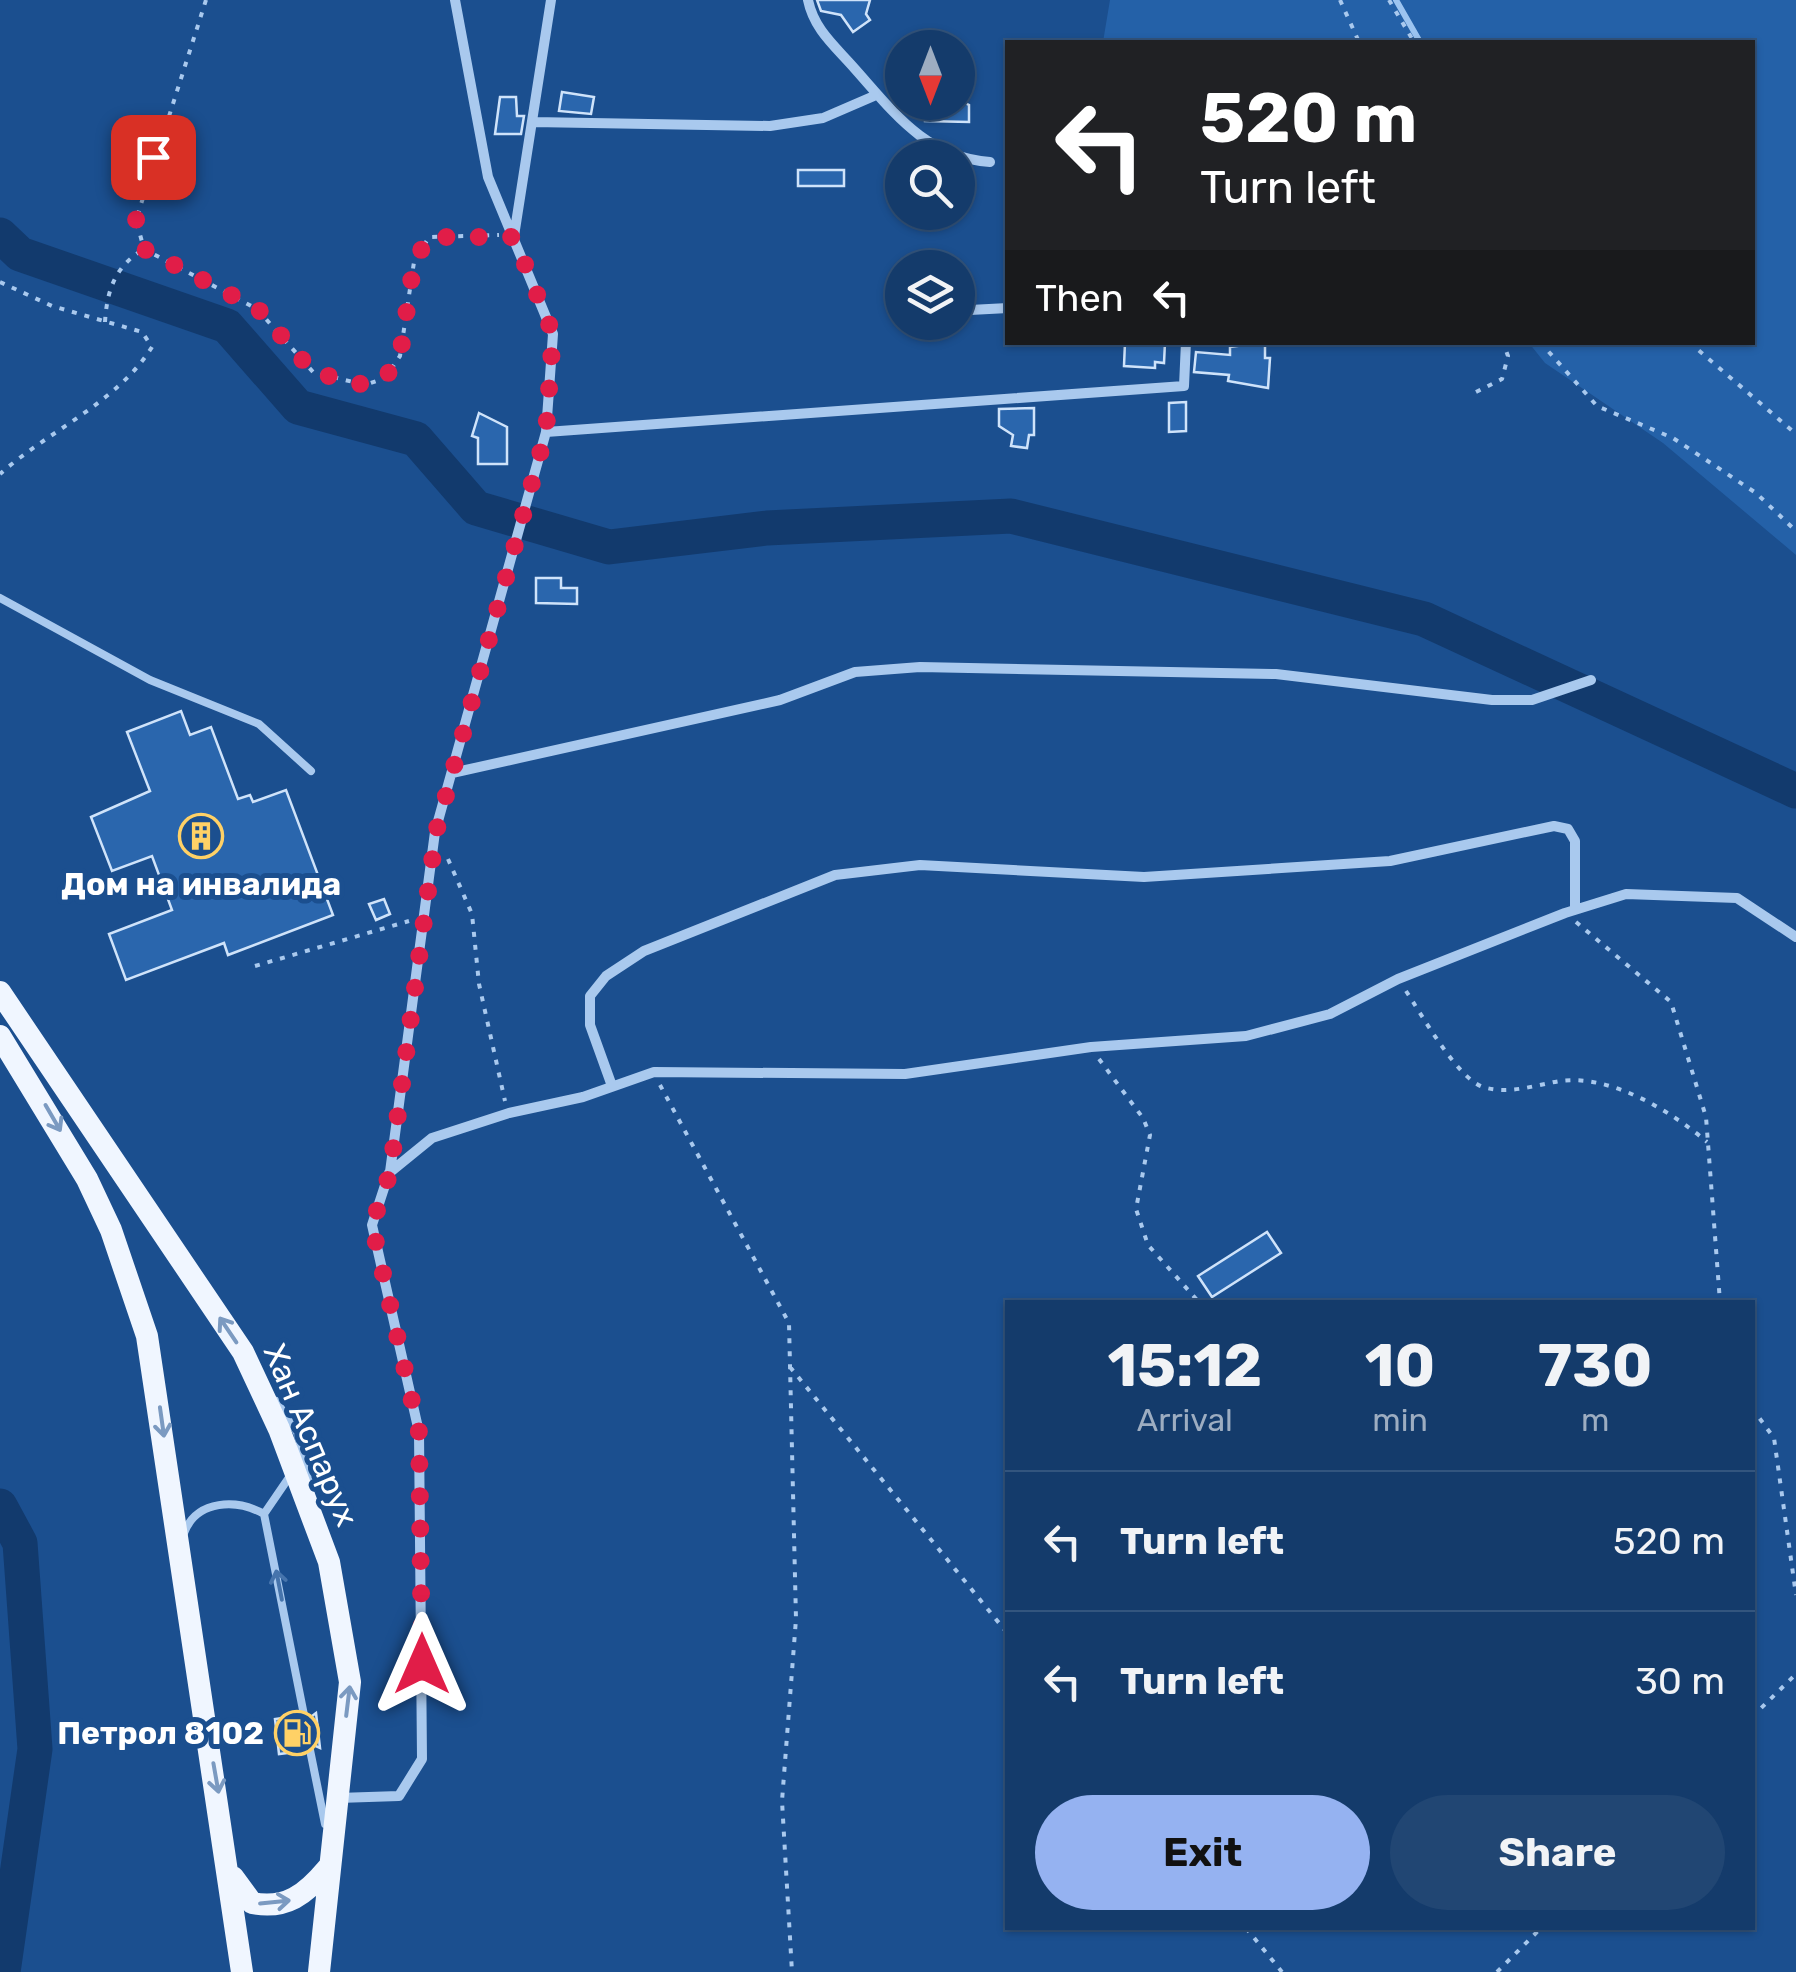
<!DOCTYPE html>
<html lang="en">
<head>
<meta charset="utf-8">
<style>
  :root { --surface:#143b6b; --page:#214673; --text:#f1f3f6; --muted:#9dadc1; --line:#33557e; --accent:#95b2f1 }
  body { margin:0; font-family:Rubik,sans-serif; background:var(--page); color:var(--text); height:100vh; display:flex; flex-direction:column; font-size:38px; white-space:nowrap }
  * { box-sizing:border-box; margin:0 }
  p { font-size:32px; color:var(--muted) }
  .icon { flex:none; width:55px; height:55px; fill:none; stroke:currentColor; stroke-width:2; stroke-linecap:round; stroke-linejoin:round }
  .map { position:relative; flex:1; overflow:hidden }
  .details { position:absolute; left:1005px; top:1300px; width:750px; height:630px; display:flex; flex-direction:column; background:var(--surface); border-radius:0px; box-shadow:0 2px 8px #0004,0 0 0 2px var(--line) }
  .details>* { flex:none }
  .top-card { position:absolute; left:1005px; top:40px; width:750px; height:305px; border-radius:0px; box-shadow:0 2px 8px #0004,0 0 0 2px var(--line); background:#202124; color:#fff; overflow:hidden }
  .needle { width:65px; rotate:180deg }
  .fabs { position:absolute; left:885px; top:30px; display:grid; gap:20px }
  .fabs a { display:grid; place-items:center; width:90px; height:90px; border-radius:50%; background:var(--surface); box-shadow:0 2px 8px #0004,0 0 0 2px var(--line); font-size:50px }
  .pin { position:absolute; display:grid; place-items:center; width:85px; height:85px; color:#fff; margin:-42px; border-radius:20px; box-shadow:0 5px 15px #0006 }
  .me { position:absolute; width:110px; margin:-55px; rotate:0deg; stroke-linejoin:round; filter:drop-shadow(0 0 8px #0008) }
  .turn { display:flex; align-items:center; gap:35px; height:210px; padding:0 30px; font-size:45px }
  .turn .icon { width:130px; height:130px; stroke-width:2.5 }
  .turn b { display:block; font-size:70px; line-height:85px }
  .then { display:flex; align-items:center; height:95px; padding:0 30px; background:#0003; gap:20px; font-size:38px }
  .eta { display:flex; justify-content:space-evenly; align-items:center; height:170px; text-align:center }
  .eta b { font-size:60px; font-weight:700; line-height:70px }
  .action { display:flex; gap:20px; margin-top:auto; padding:20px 30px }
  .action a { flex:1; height:115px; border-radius:60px; background:var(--accent); color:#111; font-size:40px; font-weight:700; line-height:115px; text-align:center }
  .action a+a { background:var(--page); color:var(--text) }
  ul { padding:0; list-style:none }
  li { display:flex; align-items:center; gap:30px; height:140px; padding:0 30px; border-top:2px solid var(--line) }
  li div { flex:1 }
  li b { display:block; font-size:38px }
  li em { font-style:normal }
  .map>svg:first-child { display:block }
</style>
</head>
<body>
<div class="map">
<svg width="1796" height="1972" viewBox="0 0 1796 1972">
  <rect width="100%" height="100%" fill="#1b4f8f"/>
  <!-- green -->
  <path fill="#2461a8" d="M1110 0H1796V555L1663 443 1545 363 1529 343 1752 342V42H1103Z"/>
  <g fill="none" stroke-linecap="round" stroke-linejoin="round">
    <!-- stream -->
    <path stroke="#9cc4f0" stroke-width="6" d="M1396 0 1420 42"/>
    <!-- river -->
    <path stroke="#123a6d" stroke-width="35" d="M0 235 20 254 227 326 298 407 416 439 476 508 609 547 767 528 1011 516 1424 619 1796 791
      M0 1506 20 1543 35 1749 3 1972"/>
  </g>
  <!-- building -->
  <path fill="#2a66ad" stroke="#cfe3fa" stroke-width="2.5" d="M817 0H870L866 14 870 20 853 32 841 15 821 11Z
    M562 92 594 97 591 114 559 111Z
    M500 97H516L517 116H524L521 134H495Z
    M925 102H963L969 105V122L925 121Z
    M798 170H844V186H798Z
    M1125 342H1165L1164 363 1155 362V368L1124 366Z
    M1251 344 1265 345V358H1270L1268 388 1228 381 1229 375 1194 372 1196 352 1230 355V347Z
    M1186 402V431L1169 432V403Z
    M1034 408V435H1029L1027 448 1011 446 1013 435 999 426V409Z
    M479 413 507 427V464H478V438L472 436Z
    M536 578H561V588H577V604L536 603Z
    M181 711 190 735 211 727 238 799 250 795 253 802 286 790 333 915 228 955 224 943 126 980 109 934 172 910 152 856 112 871 91 817 150 791 127 732Z
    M384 899 390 914 376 920 369 904Z
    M1267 1232 1281 1253 1212 1297 1198 1276Z
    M316 1713 320 1748 309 1743 303 1751 279 1754 275 1719 296 1716 304 1722Z"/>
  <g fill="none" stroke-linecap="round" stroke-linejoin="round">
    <!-- path -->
    <path stroke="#a9c9ee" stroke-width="4" stroke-dasharray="5 8" stroke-linecap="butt" d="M206 0 136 220 144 249 257 309 313 372 365 385 385 378 400 356 414 262 429 237 499 235
      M1340 0 1359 42
      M1389 0 1414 42
      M0 282 52 306 142 332 152 347C117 403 48 431 0 474
      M105 322C107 290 115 266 144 249
      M1540 342 1597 406 1673 438 1756 493 1796 531
      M1689 342 1796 434
      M1476 392 1502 379 1508 356 1503 342
      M448 859 472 914 479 984 505 1101
      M1576 922 1671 1002 1706 1117 1720 1302
      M255 966 409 921
      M1406 991C1422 1015 1457 1078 1483 1087 1509 1095 1535 1085 1560 1081 1610 1074 1671 1111 1707 1142
      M1099 1059 1143 1118 1150 1135 1136 1209 1148 1245 1197 1300
      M660 1085 789 1323 796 1619 782 1801 792 1972
      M790 1367 1008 1634
      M1752 1408 1774 1438 1796 1595
      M1752 1717 1796 1674
      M1246 1928 1282 1972
      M1497 1972 1541 1928"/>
    <!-- service -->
    <path stroke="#a9c9ee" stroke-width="8" d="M0 598 150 680 259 724 311 771
      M276 1401 297 1432 312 1489
      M290 1476 264 1514 304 1715
      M184 1533C197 1499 237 1499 264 1514
      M310 1750 325 1824"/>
    <!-- minor -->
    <path stroke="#a9c9ee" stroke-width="10" d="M808 0C814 30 836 47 855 69 895 114 926 157 990 162
      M533 122 770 126 823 118 874 96
      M514 236 551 0
      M970 310 1008 308
      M546 432 1184 386 1186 342
      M452 773 780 700 855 672 920 667 1276 674 1492 700H1532L1591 680
      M612 1086 590 1025V996L606 976 644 951 835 875 920 865 1144 877 1390 861 1554 826 1568 829 1575 841V910
      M390 1172 435 832 546 432 553 334 488 177 455 0
      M338 1798 399 1796 422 1759 419 1432 372 1225 389 1173 432 1138 509 1113 583 1097 654 1072 905 1074 1091 1047 1246 1036 1330 1014 1398 979 1565 913 1626 894 1737 898 1796 937"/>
    <!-- primary -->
    <path stroke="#f0f6ff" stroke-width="22" d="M0 992 243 1352 279 1429 329 1562 350 1682 319 1972
      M0 1036 87 1179 111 1230 147 1336 242 1972
      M233 1877 252 1903C286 1910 306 1894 327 1869"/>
  </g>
  <!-- one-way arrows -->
  <defs><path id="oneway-shaft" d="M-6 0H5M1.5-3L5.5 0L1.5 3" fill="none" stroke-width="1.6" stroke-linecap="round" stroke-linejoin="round" transform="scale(2.5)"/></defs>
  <g stroke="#7b9ac1">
    <use href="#oneway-shaft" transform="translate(53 1118) rotate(60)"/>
    <use href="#oneway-shaft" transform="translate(228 1330) rotate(-124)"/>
    <use href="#oneway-shaft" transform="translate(162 1422) rotate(82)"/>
    <use href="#oneway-shaft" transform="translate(348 1701) rotate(-83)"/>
    <use href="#oneway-shaft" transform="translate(216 1778) rotate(80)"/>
    <use href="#oneway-shaft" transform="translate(275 1902) rotate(-6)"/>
  </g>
  <use stroke="#4674ac" href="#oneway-shaft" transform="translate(279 1585) rotate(-101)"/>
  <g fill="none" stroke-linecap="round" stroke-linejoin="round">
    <!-- route -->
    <path stroke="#e11d48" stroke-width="18" stroke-dasharray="0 32.4" d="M153 157 136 220 144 249 258 309 313 372 365 385 385 378 400 356 414 262 429 237H514L553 334 546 432 436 832 390 1173 372 1225 419 1432 422 1664"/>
  </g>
  <!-- icons -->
  <defs>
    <symbol id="building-ring" viewBox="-11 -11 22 22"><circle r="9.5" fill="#1b4f8f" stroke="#ffd166" stroke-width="1.5"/><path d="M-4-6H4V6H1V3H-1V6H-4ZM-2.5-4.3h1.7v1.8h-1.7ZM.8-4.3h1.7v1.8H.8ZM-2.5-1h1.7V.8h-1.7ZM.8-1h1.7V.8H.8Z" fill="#ffd166"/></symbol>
    <symbol id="fuel-ring" viewBox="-11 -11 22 22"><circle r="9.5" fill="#1b4f8f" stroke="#ffd166" stroke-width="1.5"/><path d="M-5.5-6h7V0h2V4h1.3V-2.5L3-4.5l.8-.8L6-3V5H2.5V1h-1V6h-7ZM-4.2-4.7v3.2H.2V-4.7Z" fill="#ffd166"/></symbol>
  </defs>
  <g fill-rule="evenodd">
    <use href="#building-ring" x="176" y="811" width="50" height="50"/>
    <use href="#fuel-ring" x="272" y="1708" width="50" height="50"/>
  </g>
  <g text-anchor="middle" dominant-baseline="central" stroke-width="10" stroke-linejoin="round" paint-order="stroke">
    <!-- poi labels -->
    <g font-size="32" font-weight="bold" fill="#fff" stroke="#1b4f8f">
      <text x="201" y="884">Дом на инвалида</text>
      <text x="264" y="1733" text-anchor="end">Петрол 8102</text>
    </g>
    <!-- street labels -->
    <g font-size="32" fill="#fff" stroke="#1b4f8f">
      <text transform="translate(311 1435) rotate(67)">Хан Аспарух</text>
    </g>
  </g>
</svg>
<div class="fabs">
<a><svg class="needle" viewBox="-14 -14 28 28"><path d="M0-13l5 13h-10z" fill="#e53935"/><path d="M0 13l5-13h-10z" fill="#9dadc1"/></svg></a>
<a><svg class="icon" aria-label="search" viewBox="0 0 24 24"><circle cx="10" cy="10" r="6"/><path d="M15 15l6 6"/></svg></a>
<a><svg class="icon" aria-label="layers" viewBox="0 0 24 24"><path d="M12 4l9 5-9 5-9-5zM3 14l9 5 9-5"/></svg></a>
</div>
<div class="pin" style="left:153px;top:157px;background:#d93025"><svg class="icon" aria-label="arrive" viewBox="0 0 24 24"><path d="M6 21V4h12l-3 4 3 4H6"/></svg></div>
<svg class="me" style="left:422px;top:1664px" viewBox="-20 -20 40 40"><path d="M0-17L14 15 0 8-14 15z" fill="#e11d48" stroke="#fff" stroke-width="4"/></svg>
<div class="top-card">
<div class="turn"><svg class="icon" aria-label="left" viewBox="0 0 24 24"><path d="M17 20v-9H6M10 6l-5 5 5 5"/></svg><div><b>520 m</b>Turn left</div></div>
<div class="then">Then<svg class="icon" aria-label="left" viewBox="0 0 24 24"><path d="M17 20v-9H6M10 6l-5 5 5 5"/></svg></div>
</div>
<section class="details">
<div class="eta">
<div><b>15:12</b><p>Arrival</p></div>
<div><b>10</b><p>min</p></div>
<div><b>730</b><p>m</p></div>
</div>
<ul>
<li><svg class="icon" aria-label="left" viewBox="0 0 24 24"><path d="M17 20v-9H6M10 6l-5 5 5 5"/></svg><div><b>Turn left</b></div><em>520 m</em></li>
<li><svg class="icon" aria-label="left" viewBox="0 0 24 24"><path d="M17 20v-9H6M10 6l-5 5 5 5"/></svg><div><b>Turn left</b></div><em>30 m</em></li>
</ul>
<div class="action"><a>Exit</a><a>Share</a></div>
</section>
</div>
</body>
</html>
